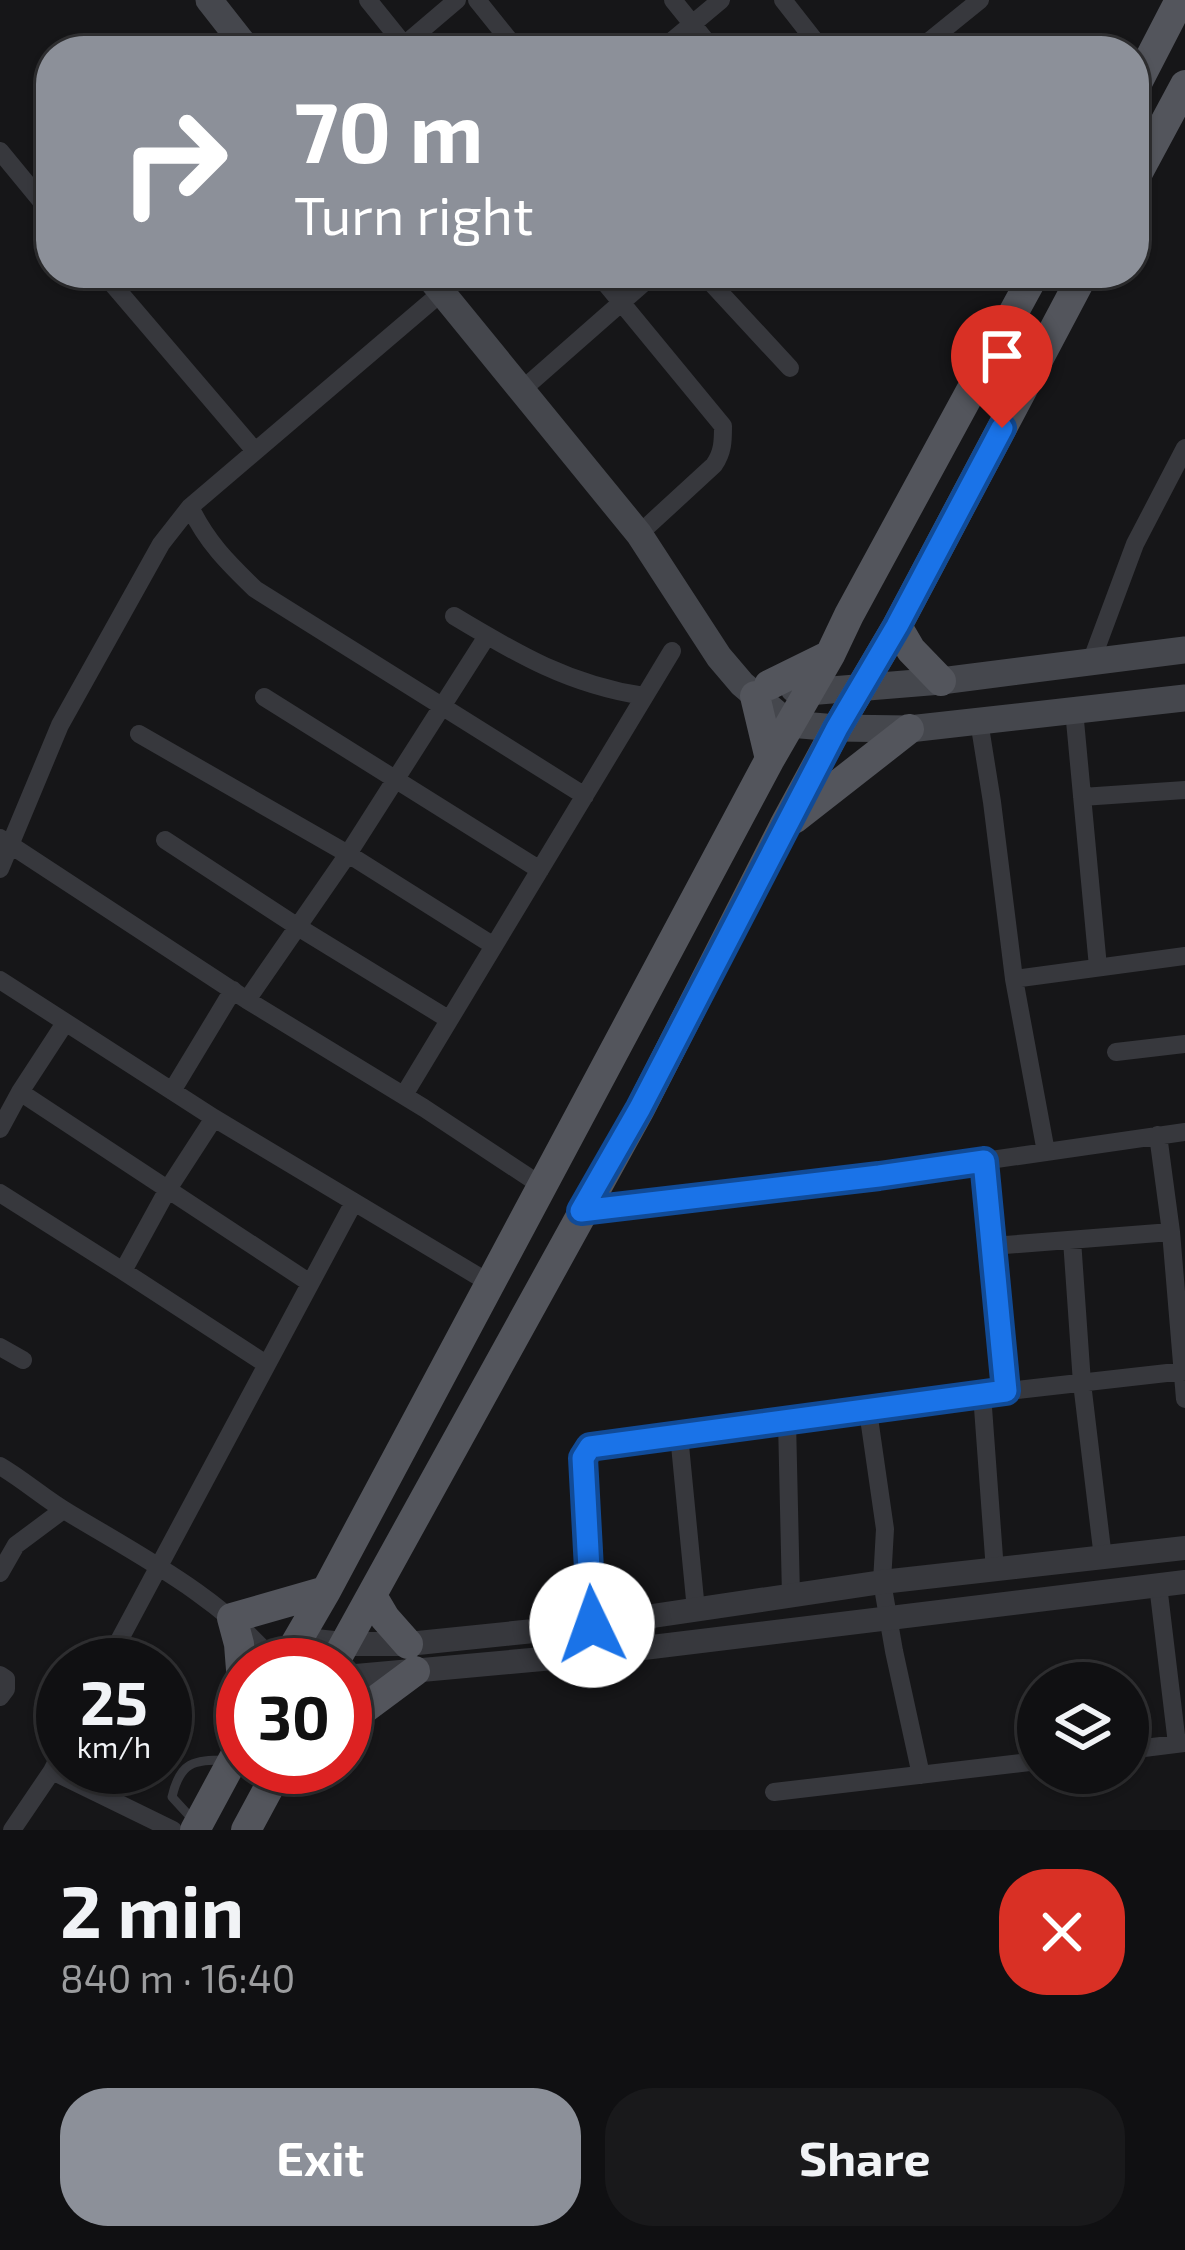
<!DOCTYPE html>
<html lang="en">
<head>
<meta charset="utf-8">
<style>
  :root { --surface:#101012; --page:#19191b; --text:#f1f3f6; --muted:#9c9d9f; --line:#303032; --accent:#8c9099 }
  body { margin:0; font-family:"Exo 2",sans-serif; background:var(--page); color:var(--text); height:100vh; display:flex; flex-direction:column; font-size:45px; white-space:nowrap }
  * { box-sizing:border-box; margin:0 }
  p { font-size:39px; color:var(--muted) }
  .icon { flex:none; width:66px; height:66px; fill:none; stroke:currentColor; stroke-width:2; stroke-linecap:round; stroke-linejoin:round }
  .map { position:relative; height:1830px; overflow:hidden }
  .drawer { display:flex; flex-direction:column; background:var(--surface); flex:1 }
  .drawer>* { flex:none }
  .hud { position:absolute; left:36px; top:36px; width:1113px; height:252px; border-radius:48px; box-shadow:0 3px 9px #0004,0 0 0 3px var(--line); background:#8c9099; color:#fff; overflow:hidden }
  .controls { position:absolute; left:1017px; top:1662px; display:grid; gap:24px }
  .controls a { display:grid; place-items:center; width:132px; height:132px; border-radius:50%; background:var(--surface); box-shadow:0 3px 9px #0004,0 0 0 3px var(--line); font-size:60px }
  .speed { position:absolute; left:36px; top:1638px; display:flex; gap:24px; font-size:60px; font-weight:700; text-align:center }
  .speed>* { display:grid; place-content:center; width:156px; height:156px; border-radius:50%; background:var(--surface); box-shadow:0 3px 9px #0004,0 0 0 3px var(--line); line-height:1 }
  .speed small { font-size:30px; font-weight:400 }
  .speed .limit { border:18px solid #d22; background:#fff; color:#111 }
  .pin { position:absolute; display:grid; place-items:center; width:102px; height:102px; color:#fff; margin:-123px -51px; border-radius:50% 50% 50% 0; rotate:-45deg; box-shadow:0 0 12px #0007 }
  .pin .icon { rotate:45deg }
  .me { position:absolute; width:132px; margin:-66px; rotate:357deg; stroke-linejoin:round; filter:drop-shadow(0 0 9px #0008) }
  .turn { display:flex; align-items:center; gap:42px; height:252px; padding:0 60px; font-size:54px }
  .turn .icon { width:156px; height:156px; stroke-width:2.5 }
  .turn b { display:block; font-size:84px; line-height:102px }
  .round { display:grid; place-items:center; flex:none; width:126px; height:126px; border-radius:48px; background:var(--page) }
  .head { display:flex; align-items:center; justify-content:space-between; height:204px; padding:0 60px }
  h1 { font-size:72px; font-weight:700; line-height:90px }
  .button { display:flex; gap:24px; margin-top:auto; padding:24px 60px }
  .button a { flex:1; height:138px; border-radius:48px; background:var(--accent); color:#fff; font-size:48px; font-weight:700; line-height:138px; text-align:center }
  .button a+a { background:var(--page); color:var(--text) }
  .map>svg:first-child { display:block }
</style>
</head>
<body>
<div class="map">
<svg width="1185" height="1830" viewBox="0 0 1185 1830">
  <rect width="100%" height="100%" fill="#161618"/>
  <g fill="none" stroke-linecap="round" stroke-linejoin="round">
    <!-- service -->
    <path stroke="#37383d" stroke-width="9" d="M194 1821 172 1797C180 1762 193 1760 226 1760"/>
    <!-- minor -->
    <path stroke="#37383d" stroke-width="18" d="M368 0 409 51
      M477 0 518 51
      M673 0 714 51
      M783 0 823 51
      M397 51 457 0
      M660 51 721 0
      M917 51 980 0
      M0 151 51 213
      M103 273 255 451
      M597 273 723 426C723 441 723 452 714 465L639 534
      M702 273 790 368
      M523 389 655 273
      M190 507C207 542 227 562 255 589L585 796
      M454 616C517 654 570 685 644 696
      M1091 662 1135 544 1185 448
      M264 697 540 870
      M1074 710 1098 967
      M979 721 992 802 1014 979 1046 1152
      M139 734 348 854 494 946
      M1082 797 1185 790
      M0 838 247 1000 424 1108 542 1186
      M165 840 298 927 448 1019
      M0 869 60 725 161 544 190 507 441 293
      M1014 979 1185 956
      M0 980 214 1118 491 1284
      M247 1000 348 854 487 636
      M1116 1052 1185 1044
      M172 1091 233 990
      M20 1092 310 1283
      M404 1095 672 651
      M214 1118 168 1189 123 1271 266 1364
      M0 1129 20 1092 65 1023
      M1158 1135 1171 1232 1185 1399
      M984 1161 1006 1391
      M0 1193 123 1271
      M583 1210 879 1176 1185 1132
      M1072 1240 1082 1383 1103 1558
      M992 1246 1171 1232
      M0 1347 23 1360
      M982 1394 995 1571
      M868 1411 885 1529 882 1582 894 1651 921 1775
      M787 1421 791 1596
      M679 1435 696 1610
      M0 1466C24 1480 45 1499 69 1513 142 1557 222 1598 277 1665
      M0 1573 16 1545 63 1510
      M1158 1585 1177 1744
      M592 1625 582 1458 590 1447 982 1394 1185 1371
      M106 1665 354 1202
      M0 1675 6 1679V1689L0 1697
      M63 1749 52 1771 173 1830
      M1128 1750 1185 1743
      M774 1792 1038 1761
      M12 1830 52 1771"/>
    <!-- tertiary -->
    <path stroke="#37383d" stroke-width="24" d="M297 1639 343 1644H408L592 1625 882 1582 1185 1548
      M345 1677 586 1655 1185 1582"/>
    <!-- secondary -->
    <path stroke="#45474d" stroke-width="27" d="M209 0 249 51
      M426 273 639 534 719 657 742 684 789 724 837 728 909 729 1185 698
      M794 689 807 692 941 681 1185 650"/>
    <!-- primary -->
    <path stroke="#53555c" stroke-width="30" d="M1134 89 1180 0
      M1134 180 1185 85
      M897 626 911 650 941 681
      M769 685 830 655
      M755 696 770 759
      M794 819 909 729
      M372 1596 385 1618 408 1644
      M283 1665 326 1591 770 759 830 655 849 615 1035 273
      M333 1665 640 1109 784 826 837 728 897 626 1084 273
      M243 1695 239 1644 232 1618 326 1591
      M345 1723 415 1671
      M195 1830 243 1741
      M246 1830 280 1767"/>
  </g>
  <g fill="none" stroke-linecap="round" stroke-linejoin="round">
    <defs>
      <path id="route" d="M592 1625 583 1458 590 1447 1006 1391 984 1161 879 1176 581 1211 640 1108 837 728 897 626 1002 428"/>
    </defs>
    <!-- route casing -->
    <use href="#route" stroke="#114b97" stroke-width="30"/>
    <!-- route -->
    <use href="#route" stroke="#1a73e8" stroke-width="21"/>
  </g>
</svg>
<div class="controls">
<a><svg class="icon" aria-label="layers" viewBox="0 0 24 24"><path d="M12 4l9 5-9 5-9-5zM3 14l9 5 9-5"/></svg></a>
</div>
<div class="speed"><div>25<small>km/h</small></div><div class="limit">30</div></div>
<div class="pin" style="left:1002px;top:428px;background:#d93025"><svg class="icon" aria-label="arrive" viewBox="0 0 24 24"><path d="M6 21V4h12l-3 4 3 4H6"/></svg></div>
<svg class="me" style="left:592px;top:1625px" viewBox="-20 -20 40 40"><circle r="19" fill="#fff"/><path d="M0-13L10 11 0 6-10 11z" fill="#1a73e8"/></svg>
<div class="hud">
<div class="turn"><svg class="icon" aria-label="right" viewBox="0 0 24 24"><path d="M7 20v-9h11M14 6l5 5-5 5"/></svg><div><b>70 m</b>Turn right</div></div>
</div>
</div>
<section class="drawer">
<div class="head"><div><h1>2 min</h1><p>840 m · 16:40</p></div><a class="round" style="background:#d93025;color:#fff"><svg class="icon" aria-label="close" viewBox="0 0 24 24"><path d="M6 6l12 12M18 6L6 18"/></svg></a></div>
<div class="button"><a>Exit</a><a>Share</a></div>
</section>
</body>
</html>
